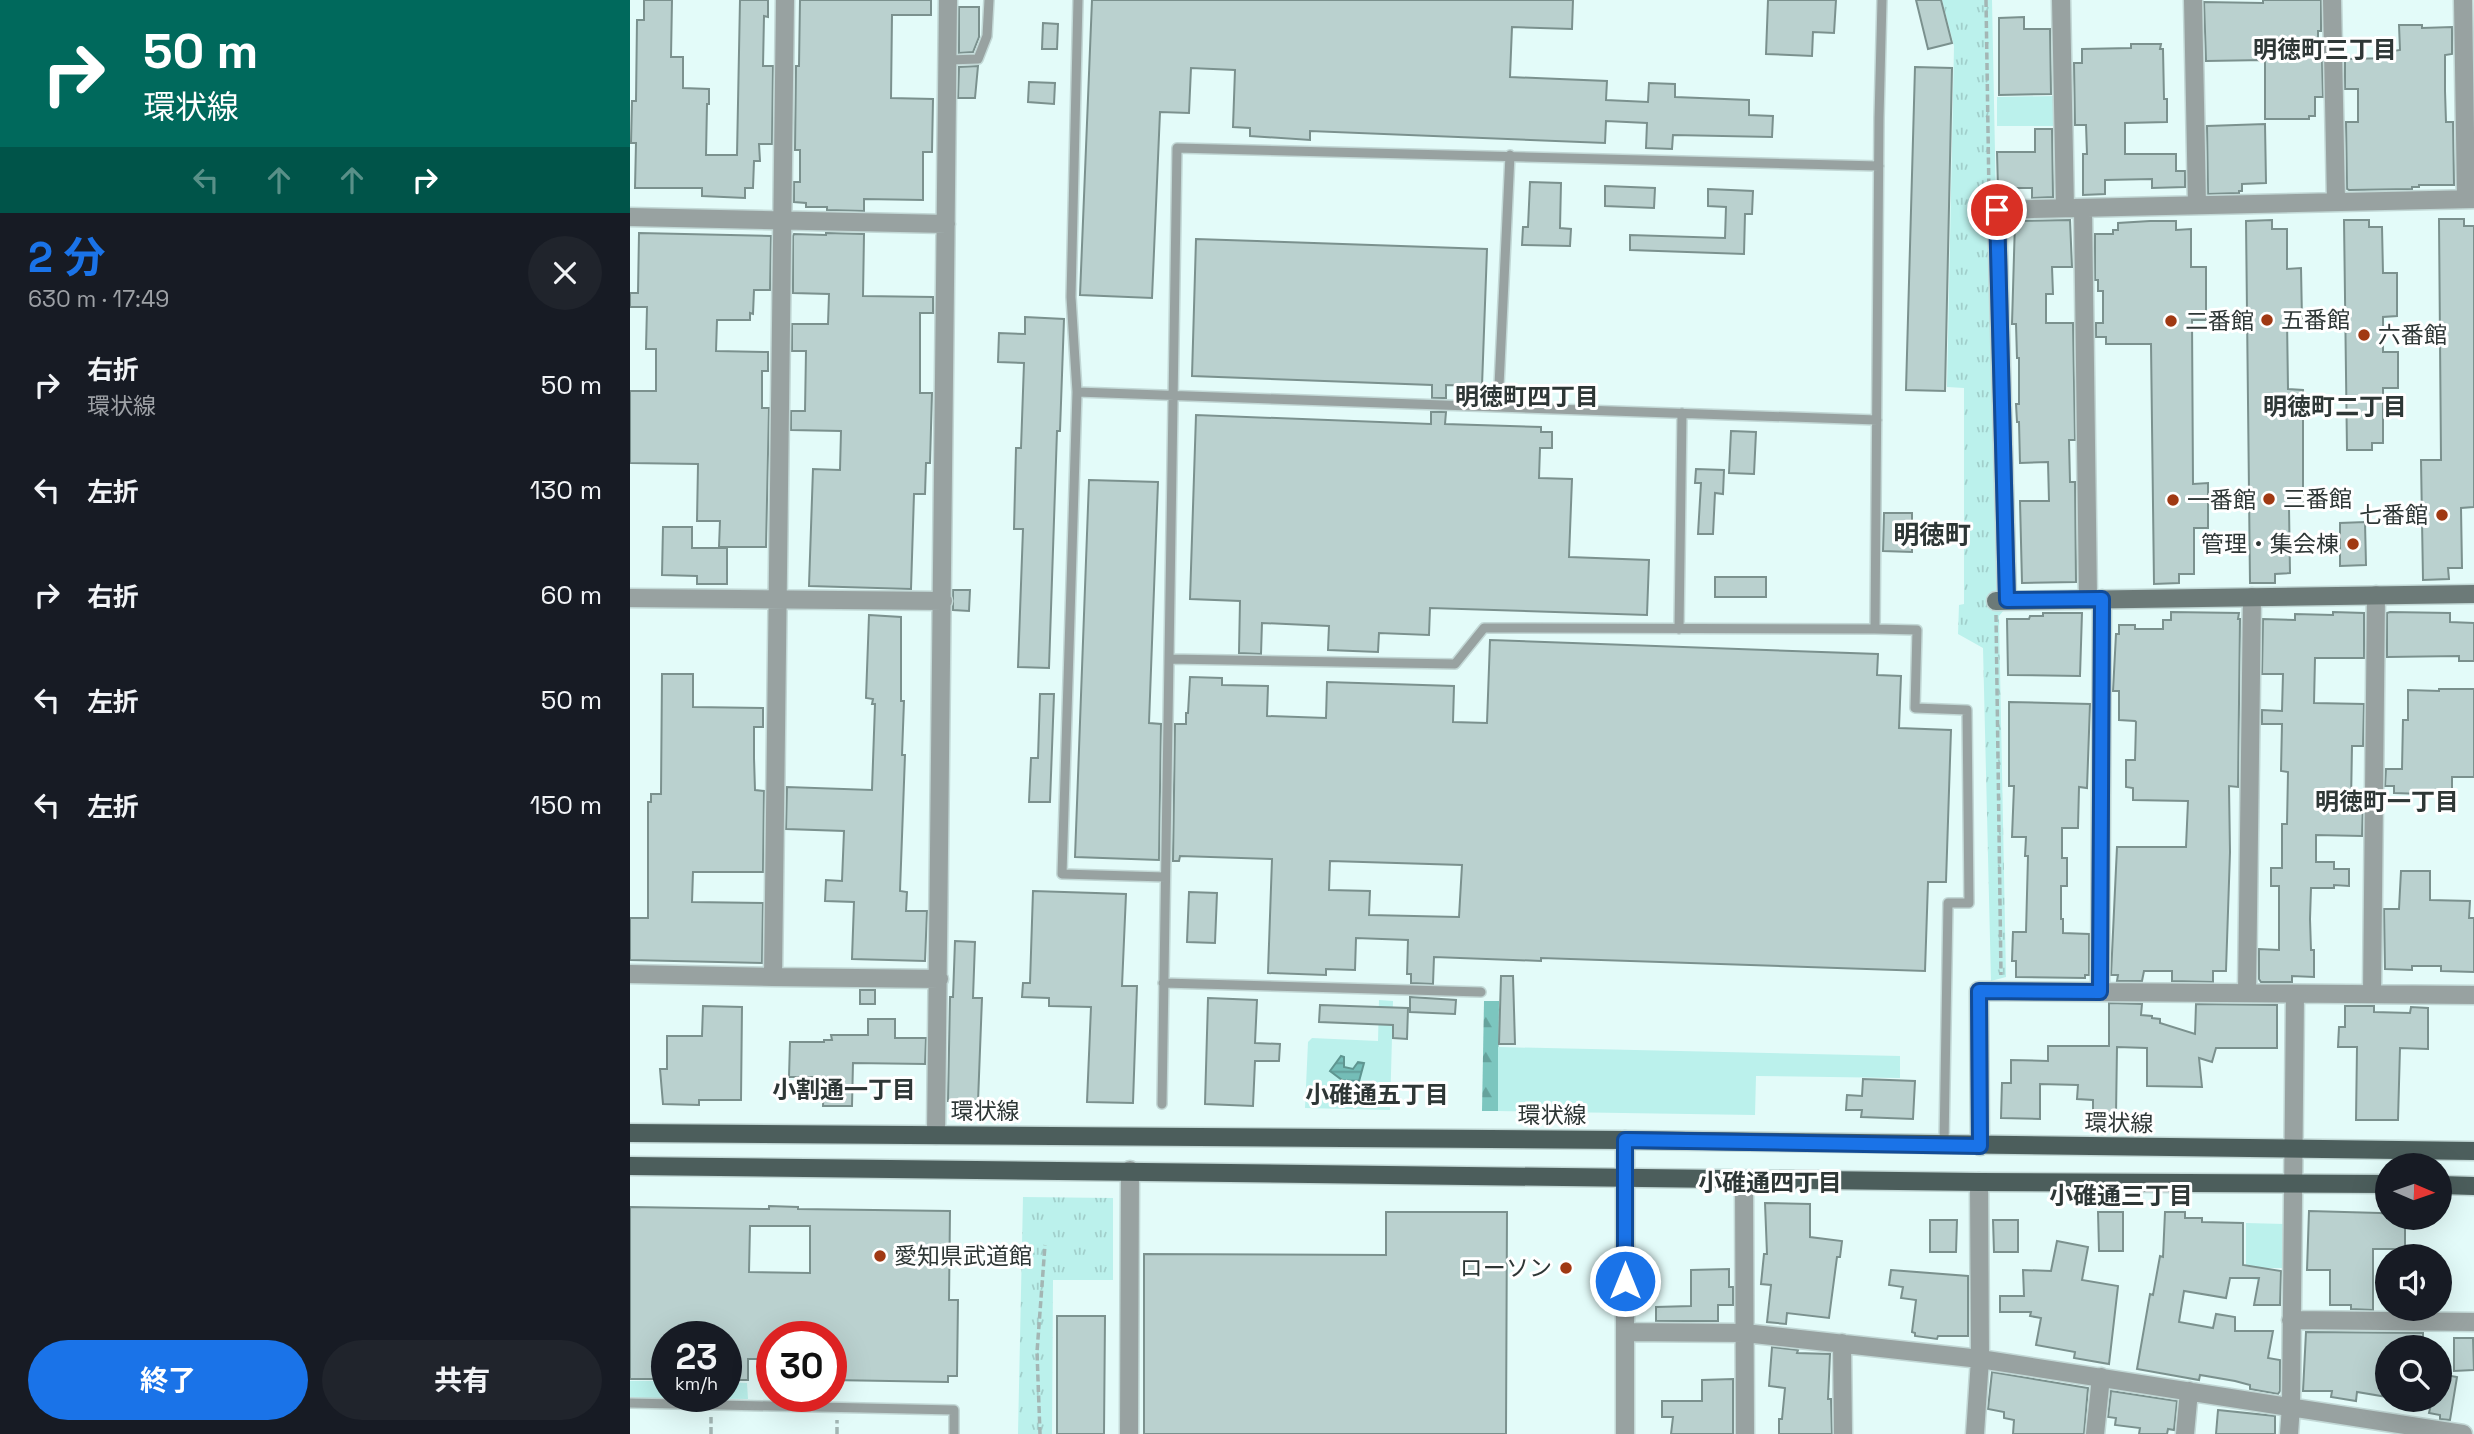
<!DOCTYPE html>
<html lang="ja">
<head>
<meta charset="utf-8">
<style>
  :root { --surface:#171b24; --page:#20242c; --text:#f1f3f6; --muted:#9ea1a6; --accent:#1a73e8 }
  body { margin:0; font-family:"Space Grotesk","Noto Sans JP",sans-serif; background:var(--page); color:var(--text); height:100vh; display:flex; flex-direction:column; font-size:26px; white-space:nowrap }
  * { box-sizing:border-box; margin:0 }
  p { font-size:23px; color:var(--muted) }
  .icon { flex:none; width:38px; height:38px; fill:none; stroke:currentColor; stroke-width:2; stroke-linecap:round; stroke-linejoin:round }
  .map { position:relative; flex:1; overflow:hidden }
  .panel { display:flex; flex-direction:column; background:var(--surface); width:630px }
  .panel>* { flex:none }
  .top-card { background:#00695c; color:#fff; overflow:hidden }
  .needle { width:46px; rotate:92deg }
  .fabs { position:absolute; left:1745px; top:1153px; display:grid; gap:14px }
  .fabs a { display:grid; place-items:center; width:77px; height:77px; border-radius:50%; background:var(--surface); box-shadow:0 7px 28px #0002; font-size:35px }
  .speed { position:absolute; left:21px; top:1321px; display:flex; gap:14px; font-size:35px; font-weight:700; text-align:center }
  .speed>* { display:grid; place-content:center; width:91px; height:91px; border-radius:50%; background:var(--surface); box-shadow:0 7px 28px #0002; line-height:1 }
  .speed small { font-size:18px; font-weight:400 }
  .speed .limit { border:10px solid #d22; background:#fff; color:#111 }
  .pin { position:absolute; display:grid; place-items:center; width:60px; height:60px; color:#fff; margin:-30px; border:4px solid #fff; border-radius:50%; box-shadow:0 2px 7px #0007 }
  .me { position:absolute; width:77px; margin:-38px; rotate:0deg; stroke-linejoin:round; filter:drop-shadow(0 0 5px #0008) }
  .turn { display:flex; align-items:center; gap:24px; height:147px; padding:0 28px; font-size:32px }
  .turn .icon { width:91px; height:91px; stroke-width:2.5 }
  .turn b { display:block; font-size:49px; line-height:60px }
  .lanes { display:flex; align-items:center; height:66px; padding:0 28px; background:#0003; justify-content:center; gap:35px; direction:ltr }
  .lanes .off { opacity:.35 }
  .round { display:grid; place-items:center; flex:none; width:74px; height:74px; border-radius:37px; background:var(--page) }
  .overview { display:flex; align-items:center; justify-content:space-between; height:119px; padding:0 28px }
  h1 { font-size:42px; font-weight:700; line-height:52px; color:var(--accent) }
  .action { display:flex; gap:14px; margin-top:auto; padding:14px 28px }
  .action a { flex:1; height:80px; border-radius:42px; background:var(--accent); color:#fff; font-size:28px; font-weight:700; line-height:80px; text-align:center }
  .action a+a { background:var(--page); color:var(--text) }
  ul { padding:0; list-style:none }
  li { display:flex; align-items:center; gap:21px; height:105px; padding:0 28px }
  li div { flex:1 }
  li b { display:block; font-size:26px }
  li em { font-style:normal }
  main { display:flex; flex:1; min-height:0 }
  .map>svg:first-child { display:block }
</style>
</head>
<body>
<main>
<section class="panel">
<div class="top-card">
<div class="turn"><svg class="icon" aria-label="right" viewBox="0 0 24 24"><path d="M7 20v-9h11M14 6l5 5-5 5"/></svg><div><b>50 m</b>環状線</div></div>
<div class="lanes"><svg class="icon off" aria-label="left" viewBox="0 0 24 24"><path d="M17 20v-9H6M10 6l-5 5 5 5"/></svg><svg class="icon off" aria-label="ahead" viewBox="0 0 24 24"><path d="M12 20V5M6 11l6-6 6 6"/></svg><svg class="icon off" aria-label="ahead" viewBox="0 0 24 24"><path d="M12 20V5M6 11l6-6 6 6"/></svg><svg class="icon" aria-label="right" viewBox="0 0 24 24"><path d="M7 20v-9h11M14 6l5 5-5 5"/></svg></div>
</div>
<div class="overview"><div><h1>2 分</h1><p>630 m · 17:49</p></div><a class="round"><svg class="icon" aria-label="close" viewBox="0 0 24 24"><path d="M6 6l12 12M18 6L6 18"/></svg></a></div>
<ul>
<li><svg class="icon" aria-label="right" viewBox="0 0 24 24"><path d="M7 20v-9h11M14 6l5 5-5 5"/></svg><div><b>右折</b><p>環状線</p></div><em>50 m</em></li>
<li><svg class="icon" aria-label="left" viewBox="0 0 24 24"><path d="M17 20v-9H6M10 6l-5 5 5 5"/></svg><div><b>左折</b></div><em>130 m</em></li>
<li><svg class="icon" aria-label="right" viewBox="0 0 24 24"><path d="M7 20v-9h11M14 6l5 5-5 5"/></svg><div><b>右折</b></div><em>60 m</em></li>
<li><svg class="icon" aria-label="left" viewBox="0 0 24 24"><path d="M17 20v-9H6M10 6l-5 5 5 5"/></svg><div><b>左折</b></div><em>50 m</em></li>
<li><svg class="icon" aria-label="left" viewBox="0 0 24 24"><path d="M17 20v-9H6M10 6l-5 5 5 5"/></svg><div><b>左折</b></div><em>150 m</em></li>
</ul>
<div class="action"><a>終了</a><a>共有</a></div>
</section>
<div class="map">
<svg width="1844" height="1434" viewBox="0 0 1844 1434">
  <defs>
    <pattern id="forest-firs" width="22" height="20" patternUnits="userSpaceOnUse" patternTransform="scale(1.75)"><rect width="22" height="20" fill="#7cc6bf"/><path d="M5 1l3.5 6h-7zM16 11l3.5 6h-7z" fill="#66a29c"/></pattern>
    <pattern id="park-tufts" width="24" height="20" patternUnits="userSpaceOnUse" patternTransform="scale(1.75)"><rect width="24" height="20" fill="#bbf1ec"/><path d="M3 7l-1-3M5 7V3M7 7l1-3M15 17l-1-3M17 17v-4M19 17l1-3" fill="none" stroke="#a1cfcb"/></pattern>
    <pattern id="water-rules" width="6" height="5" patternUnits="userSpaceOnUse" patternTransform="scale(1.75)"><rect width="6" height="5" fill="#74bdb7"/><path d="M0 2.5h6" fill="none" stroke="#609a96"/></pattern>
  </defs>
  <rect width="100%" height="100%" fill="#e3fbf9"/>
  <!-- forest -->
  <path fill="url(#forest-firs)" d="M854 1001H869L868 1111H852Z"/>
  <!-- park -->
  <path fill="url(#park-tufts)" d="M1312 0H1362L1374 610 1369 616 1376 977 1361 981 1353 648 1328 634 1329 605 1334 604V388L1317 387 1324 46Z
    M393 1197 483 1198V1280H423L422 1434H388Z"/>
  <!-- garden -->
  <path fill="#bbf1ec" d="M1426 96V126H1367V97Z
    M749 1000 763 1001 760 1110 675 1108 678 1042 682 1038 748 1041Z
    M868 1047 1270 1056V1078L1126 1076 1125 1115 868 1111Z
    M1616 1223 1655 1224 1654 1268H1634L1632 1281 1616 1278Z
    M0 1381H37V1396H96V1382L117 1383 118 1399 0 1398Z"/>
  <!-- water -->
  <path fill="url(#water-rules)" stroke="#5f9590" stroke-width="2" d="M711 1056 714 1057V1067L723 1069 728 1062 734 1063 728 1085 720 1086 700 1071Z"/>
  <!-- building -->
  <path fill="#bad1cf" stroke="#7b918e" stroke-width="2" fill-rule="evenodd" d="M14 0H42L41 57H53V88L79 89V104H77L76 155H107L110 0H138V17L134 16 133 66H143L142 144H129L130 161H124L123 188H115V198L72 196V188H5L6 143H1L2 101H6L7 20H14Z
    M170 0H301V15H262L261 98 303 99 302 152H293V200L234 199V211L197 210V207H176V203L164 202V182H170V150H165L166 66H169Z
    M462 0H943L942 29 882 27 880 77 977 81 976 100 1018 102 1019 83 1045 84V97L1119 100V115L1143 116 1142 137 1043 135 1042 149 1016 148 1017 123 976 121 975 143 680 131V140L620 136V128L603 127 605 70 561 68 559 113 530 112 522 298 450 295Z
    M1138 0H1206L1204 33 1183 32 1182 56 1136 54Z
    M1286 0H1311L1322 43 1298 49Z
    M1633 0H1691V31H1688V59H1692L1693 97H1685V116H1679V119H1635V60L1576 61 1574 2 1633 3Z
    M329 7H349V37L343 52 329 53Z
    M1394 17V29H1420L1421 94 1369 95V18Z
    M413 23 428 24 427 49H412Z
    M1769 25H1792V28L1822 27V54L1815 55V91L1816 122H1823L1824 185H1789V187H1782V189L1719 190 1717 189 1716 122H1728V89H1715V59L1763 58V51L1770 50Z
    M1501 44H1531L1530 49H1533L1534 99H1537V122L1495 123V154H1546V171H1555V187L1522 188V179L1475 180V194L1453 195V154H1457L1456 125H1445L1444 63H1452V49L1501 48Z
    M348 66 345 98H328L329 67Z
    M1285 67 1322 68 1315 391 1276 390Z
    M399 82 425 83 424 104 398 102Z
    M1635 124 1636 183 1612 184V191H1609V193L1578 194 1577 126Z
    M1405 129H1422L1423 197 1402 198V188H1368L1367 152H1405Z
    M900 182 931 183 930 228 941 229 940 246 892 245 893 227H898Z
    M975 186 1025 188 1024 208 975 206Z
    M1078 189 1123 191 1122 214H1115L1114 254 1000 250V235L1095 238 1096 207 1078 206Z
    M1809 219H1834V226H1844V507L1831 508 1832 568H1818L1819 579 1793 580 1791 460H1811Z
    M1440 220 1442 267H1422L1423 294H1416V323H1443L1445 440H1439L1440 482H1445L1446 582 1392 583 1390 501H1419L1418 462 1390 463 1389 422H1387L1386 404H1389V358H1387L1386 324H1382L1385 221Z
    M1642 220V229H1657V269L1671 268 1672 319H1657L1658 389 1673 390V508H1659L1660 573 1645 574V583H1620L1616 221Z
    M1714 220H1739V227H1752L1753 273H1767V316L1753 317V352H1768V388H1753V443H1742V450H1717Z
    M1520 221H1546V230L1561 229V267H1576V320H1562L1563 484 1578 483V528H1564V574H1549V583L1524 584 1521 344H1476V337H1466V323H1473V291H1468V280H1465V234H1483V230H1488V223Z
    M9 233 141 236 140 290H124L123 314 120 313V320H87L86 351 138 352V371H132V408H139L136 547H89L90 521H67L68 464 0 463V391H26V349H16L17 307H0V293H8Z
    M196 233 234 234 233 296 303 297V313H290V393H302L300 463H296L295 494H284L281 589 179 586 183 469 210 470 211 431 161 430V411H175L176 351H162V324H198L199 294 163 293V236L164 234 196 235Z
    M566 239 857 249 852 386 816 385V398H802V385L562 376Z
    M395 317 434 319 430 431H427L419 668 388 667 393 529H384L386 448H391L394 363 368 362 369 333 395 334Z
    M801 412H816L815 424 911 427V432H922V448H910L909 478 942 479 939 557 1019 560 1017 615 800 608 799 635 749 633 748 652 698 650 699 626 632 623 631 654 609 653 610 601 560 599 566 415 801 424Z
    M1101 431 1126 432 1124 474 1099 473Z
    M1066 469 1094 470 1093 494 1085 493 1083 534H1068L1071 483H1065Z
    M459 480 528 482 519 723 531 724 529 860 445 857Z
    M1254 513H1282V552L1253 551Z
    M1735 522 1736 565 1710 566V523Z
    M33 527H62V548H97V584H67V576L32 575Z
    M1085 577H1136V597H1085Z
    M323 590H340L339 611 323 610Z
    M1541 612 1609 613 1608 619H1610L1608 787 1599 786 1600 852 1596 971H1583V982L1542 981V971H1514L1512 981H1487L1488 975H1481L1487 847H1556L1558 801 1503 800V788L1496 787V760H1505L1506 722 1505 721 1489 720V691H1483L1486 634H1489V625H1505V629H1533V620H1541Z
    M1703 612 1734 613V658H1685L1684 703 1734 704 1733 746H1722L1721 803H1733L1732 836 1686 835V862H1704V869H1719V886L1704 885V888H1681L1680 919 1681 950H1684V977L1662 976V982H1631L1629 979V949L1649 950V886H1641V868H1652V824H1657L1658 772 1651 771 1652 724H1632V710L1652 711 1653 674H1632L1633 619 1665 620V614L1703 615Z
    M1760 612 1820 613V622L1844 623V661H1829V656L1757 657V613Z
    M1413 613H1452L1450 676 1378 675 1377 619H1399L1400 616H1413Z
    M239 615 271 617V701H274L272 755H275L270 891 277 892 276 911H297L295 961 222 959 224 902 195 901 196 880 212 881 214 831 156 829 157 787 242 790 245 704H242L243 699 236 698Z
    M860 640 1248 654 1247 675 1271 676 1269 728 1321 730 1316 882H1298L1295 971 911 958V961L804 957 803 984 781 983V974H777L778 940 726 938 725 970 696 969V975L638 973 642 859 550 856 549 861H543L545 724H556V713H558L560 677 592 678V685L638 686 637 716 696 718 697 682 824 686 823 722 857 723ZM700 861 832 865 829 917 739 915 740 891 699 890Z
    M32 674H63V707L133 708V727H124V758L125 790 134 791 133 872H63L62 902 133 903 132 963 0 960V918H18V802H21V794H31Z
    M1809 689H1844V777H1822V795L1764 793V786H1755L1756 769H1772L1773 720H1778V690L1809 691Z
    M410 694H424L420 802H399L401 758H408Z
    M1379 702 1460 704 1457 788 1449 787 1448 828H1432V858H1437V886H1431V919H1433V933L1459 934V975H1455V978L1386 977V961H1382L1383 932H1396L1398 856H1395L1396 837H1382L1384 786H1379Z
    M1771 871H1800V900L1840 901 1839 918H1844V972L1811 971V966H1782V970L1755 969 1754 909H1769Z
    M403 891 496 894 492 986H507L503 1103 457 1102 461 1007 419 1006V998L392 997 393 983H400Z
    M559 892 587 893 585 943 557 942Z
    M325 941 345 942 343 998H352L348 1102 318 1101 320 997H323Z
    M871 976H883L885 1044H869Z
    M230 990H245V1004H230Z
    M780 997 826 1000 825 1014 780 1012Z
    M578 998 627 1000 625 1043 650 1044 649 1061H625L623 1106 575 1104Z
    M1479 1003 1512 1004 1511 1015 1522 1016V1018L1530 1019V1023L1565 1034 1566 1004 1647 1005V1048H1586L1582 1062 1569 1058 1572 1087 1517 1086V1048L1487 1047 1486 1115H1463V1100L1447 1099 1448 1085 1410 1084V1119L1371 1118 1372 1083H1381V1060L1418 1061V1046H1479Z
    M690 1005 778 1008 777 1039 763 1038V1025L689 1022Z
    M73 1006 112 1007 111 1100H69V1105L33 1104 30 1069H37V1036H72Z
    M1715 1006H1744V1012L1780 1013 1781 1007 1798 1008V1049L1770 1048 1768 1120H1726L1727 1047H1708L1709 1027H1715Z
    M238 1019H265V1038H296L295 1064 223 1063 222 1106H193L194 1077H159L160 1042H194V1040H202L201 1035H238Z
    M1233 1079 1285 1081 1283 1119 1231 1117 1232 1110H1216L1217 1095 1232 1096Z
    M1135 1203 1180 1204V1237L1212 1241 1210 1257H1207L1199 1318 1157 1313 1156 1324 1137 1322 1141 1285 1131 1284 1134 1254H1137Z
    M139 1206 168 1207V1209L320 1211 319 1300H328L327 1376H318V1382L201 1380V1337H142V1359H118V1380H96V1337H37V1379H0V1207L139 1209ZM120 1226H180V1273L119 1272Z
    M1679 1211 1750 1213 1757 1214V1218H1775V1249H1743V1310L1721 1309V1305H1700V1270H1677Z
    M756 1212H877L876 1434H514V1254L756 1255Z
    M1468 1212H1493V1251H1469Z
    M1535 1212H1555V1218H1572V1222L1613 1223V1265L1651 1271 1650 1305H1624L1629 1278H1600L1596 1298 1554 1291 1549 1322 1583 1328 1586 1314 1605 1317V1331H1643L1638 1358 1650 1360V1391L1648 1394 1620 1389V1385L1605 1381 1570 1375 1569 1380 1507 1369 1520 1294 1523 1295 1530 1256 1533 1257Z
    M1300 1220H1327L1326 1252H1300Z
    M1363 1220H1388V1252H1364Z
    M1427 1241 1458 1247 1452 1280 1488 1286 1479 1364 1444 1358 1445 1352 1406 1345 1411 1318 1400 1316 1401 1312H1370V1296H1394L1393 1270 1421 1271Z
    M1099 1269V1287H1103V1305H1088V1321H1026V1307L1061 1306V1270Z
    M1261 1270 1338 1276V1336H1308L1307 1339 1285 1336V1333L1282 1332 1286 1300 1271 1298 1273 1287 1259 1285Z
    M427 1316H475L474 1434H427Z
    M1676 1332 1793 1333V1348H1757V1397L1727 1392 1726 1401 1701 1397 1702 1391H1673Z
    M1824 1338H1843L1844 1370 1824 1371Z
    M1142 1347 1168 1350 1167 1353 1200 1354 1198 1399H1201L1202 1434H1149V1419H1152L1155 1388 1139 1386Z
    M1362 1372 1458 1388 1454 1434H1383L1384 1420 1374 1418V1412L1358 1409Z
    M1810 1374 1827 1377 1820 1420 1810 1419V1415L1799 1413 1802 1400H1810Z
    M1103 1379V1434H1041L1043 1417H1032V1401H1072V1380Z
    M1481 1391 1547 1401 1544 1430 1538 1429 1537 1434H1509L1510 1428 1485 1425 1486 1418 1478 1417Z
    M1588 1410 1645 1416V1434H1586Z"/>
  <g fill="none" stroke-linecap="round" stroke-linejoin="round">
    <defs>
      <path id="lane" d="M448 0 441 297 447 392 432 874 535 877
        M318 60 348 59 357 36 359 0
        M880 155 868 407 1247 420
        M447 392 868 407
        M1049 629 1052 413
        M1245 629 1287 630 1285 708 1337 710 1339 903H1318L1314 1145
        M539 659 825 664 854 628 1245 629 1249 118 1252 0
        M533 983 851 992
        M532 1104 547 148 1249 166
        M0 1403 324 1410V1434"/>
      <path id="street" d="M1431 0 1435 208
        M1563 0 1567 205
        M1702 0 1706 202
        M1833 0 1836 199
        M1453 208 1458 599
        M1360 210 1844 199
        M1367 210 1377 600
        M0 217 316 224
        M0 598 313 601
        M0 974 143 977 155 0
        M143 977 309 979
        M1470 992 1472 599
        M1617 993 1622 597
        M1742 994 1746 595
        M306 1135 318 0
        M1350 1146 1349 991 1844 995
        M1114 1180 1115 1434
        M1661 1320 1844 1322
        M995 1332 1115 1333 1350 1359 1833 1434
        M1212 1343 1213 1434
        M499 1434 500 1170
        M995 1434V1140
        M1345 1434 1350 1359 1349 1182
        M1465 1434 1471 1377
        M1555 1434 1559 1391
        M1659 1434 1661 1406 1665 994"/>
      <path id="secondary" d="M1366 601 1844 594"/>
      <path id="primary" d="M0 1133 995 1140 1844 1151
        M0 1166 1349 1182 1757 1184
        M1810 1185 1844 1186"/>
    </defs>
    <!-- lane casing -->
    <use href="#lane" stroke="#c2d8d6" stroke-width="12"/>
    <!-- street casing -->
    <use href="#street" stroke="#c2d8d6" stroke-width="21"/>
    <!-- secondary casing -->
    <use href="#secondary" stroke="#c2d8d6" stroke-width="21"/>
    <!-- primary casing -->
    <use href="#primary" stroke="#c2d8d6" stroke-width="21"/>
    <!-- path -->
    <path stroke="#a3b6b4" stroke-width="3.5" stroke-dasharray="7 3.5" stroke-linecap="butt" d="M1356 0 1359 195
      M1366 615 1371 975
      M81 1434V1417
      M207 1434V1420
      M410 1434 407 1352 415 1245"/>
    <!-- lane -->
    <use href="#lane" stroke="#98a2a1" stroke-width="9"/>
    <!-- street -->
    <use href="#street" stroke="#98a2a1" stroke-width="18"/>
    <!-- secondary -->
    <use href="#secondary" stroke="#6c7a78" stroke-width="18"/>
    <!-- primary -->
    <use href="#primary" stroke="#4c5e5c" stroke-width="18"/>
  </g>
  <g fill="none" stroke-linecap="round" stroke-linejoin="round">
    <defs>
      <path id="route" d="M995 1281V1140L1350 1146 1349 991 1470 992 1472 599 1377 600 1367 210"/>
    </defs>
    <!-- route casing -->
    <use href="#route" stroke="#114b97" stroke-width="18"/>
    <!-- route -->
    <use href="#route" stroke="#1a73e8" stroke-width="12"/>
  </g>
  <!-- markers -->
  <g fill="#a03913" stroke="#fff" stroke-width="2.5">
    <circle cx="1637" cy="320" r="7"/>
    <circle cx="1541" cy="321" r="7"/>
    <circle cx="1734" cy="335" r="7"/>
    <circle cx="1639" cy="499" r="7"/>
    <circle cx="1543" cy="500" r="7"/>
    <circle cx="1812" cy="515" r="7"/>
    <circle cx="1723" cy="544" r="7"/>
    <circle cx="250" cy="1256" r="7"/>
    <circle cx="936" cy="1268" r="7"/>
  </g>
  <g text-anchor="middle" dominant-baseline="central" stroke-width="6" stroke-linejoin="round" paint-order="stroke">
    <!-- poi labels -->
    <g font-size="23" fill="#2e3736" stroke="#fff" text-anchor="start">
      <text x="1651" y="320">五番館</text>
      <text x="1555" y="321">二番館</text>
      <text x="1748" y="335">六番館</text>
      <text x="1653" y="499">三番館</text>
      <text x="1557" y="500">一番館</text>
      <text x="1798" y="515" text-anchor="end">七番館</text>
      <text x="1709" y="544" text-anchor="end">管理・集会棟</text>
      <text x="264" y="1256">愛知県武道館</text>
      <text x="922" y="1268" text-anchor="end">ローソン</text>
    </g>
    <!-- street labels -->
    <g font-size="23" fill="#2e3736" stroke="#fff">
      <text x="355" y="1111">環状線</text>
      <text x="922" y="1115">環状線</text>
      <text transform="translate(1489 1123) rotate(1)">環状線</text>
    </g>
    <!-- neighbourhood labels -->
    <g font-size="24" font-weight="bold" fill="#2e3736" stroke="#fff">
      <text x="1695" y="49">明徳町三丁目</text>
      <text x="897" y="396">明徳町四丁目</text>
      <text x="1705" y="406">明徳町二丁目</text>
      <text x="1757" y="801">明徳町一丁目</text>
      <text x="214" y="1089">小割通一丁目</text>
      <text x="747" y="1094">小碓通五丁目</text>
      <text x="1140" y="1182">小碓通四丁目</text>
      <text x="1491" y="1195">小碓通三丁目</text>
    </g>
    <!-- quarter labels -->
    <g font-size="26" font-weight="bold" fill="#2e3736" stroke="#fff">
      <text x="1302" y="535">明徳町</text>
    </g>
  </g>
</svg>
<div class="fabs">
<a><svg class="needle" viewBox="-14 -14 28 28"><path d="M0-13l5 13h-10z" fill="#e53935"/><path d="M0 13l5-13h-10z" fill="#9ea1a6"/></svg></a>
<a><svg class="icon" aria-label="sound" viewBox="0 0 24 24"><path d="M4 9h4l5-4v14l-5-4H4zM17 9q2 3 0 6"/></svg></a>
<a><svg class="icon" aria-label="search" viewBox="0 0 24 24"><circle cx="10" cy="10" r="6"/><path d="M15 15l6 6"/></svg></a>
</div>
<div class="speed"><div>23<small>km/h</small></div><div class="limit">30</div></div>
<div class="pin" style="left:1367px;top:210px;background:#d93025"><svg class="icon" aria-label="arrive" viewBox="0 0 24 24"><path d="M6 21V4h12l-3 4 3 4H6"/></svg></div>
<svg class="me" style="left:995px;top:1281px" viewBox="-20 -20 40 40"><circle r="17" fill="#1a73e8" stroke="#fff" stroke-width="3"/><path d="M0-11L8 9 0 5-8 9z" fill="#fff"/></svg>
</div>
</main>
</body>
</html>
